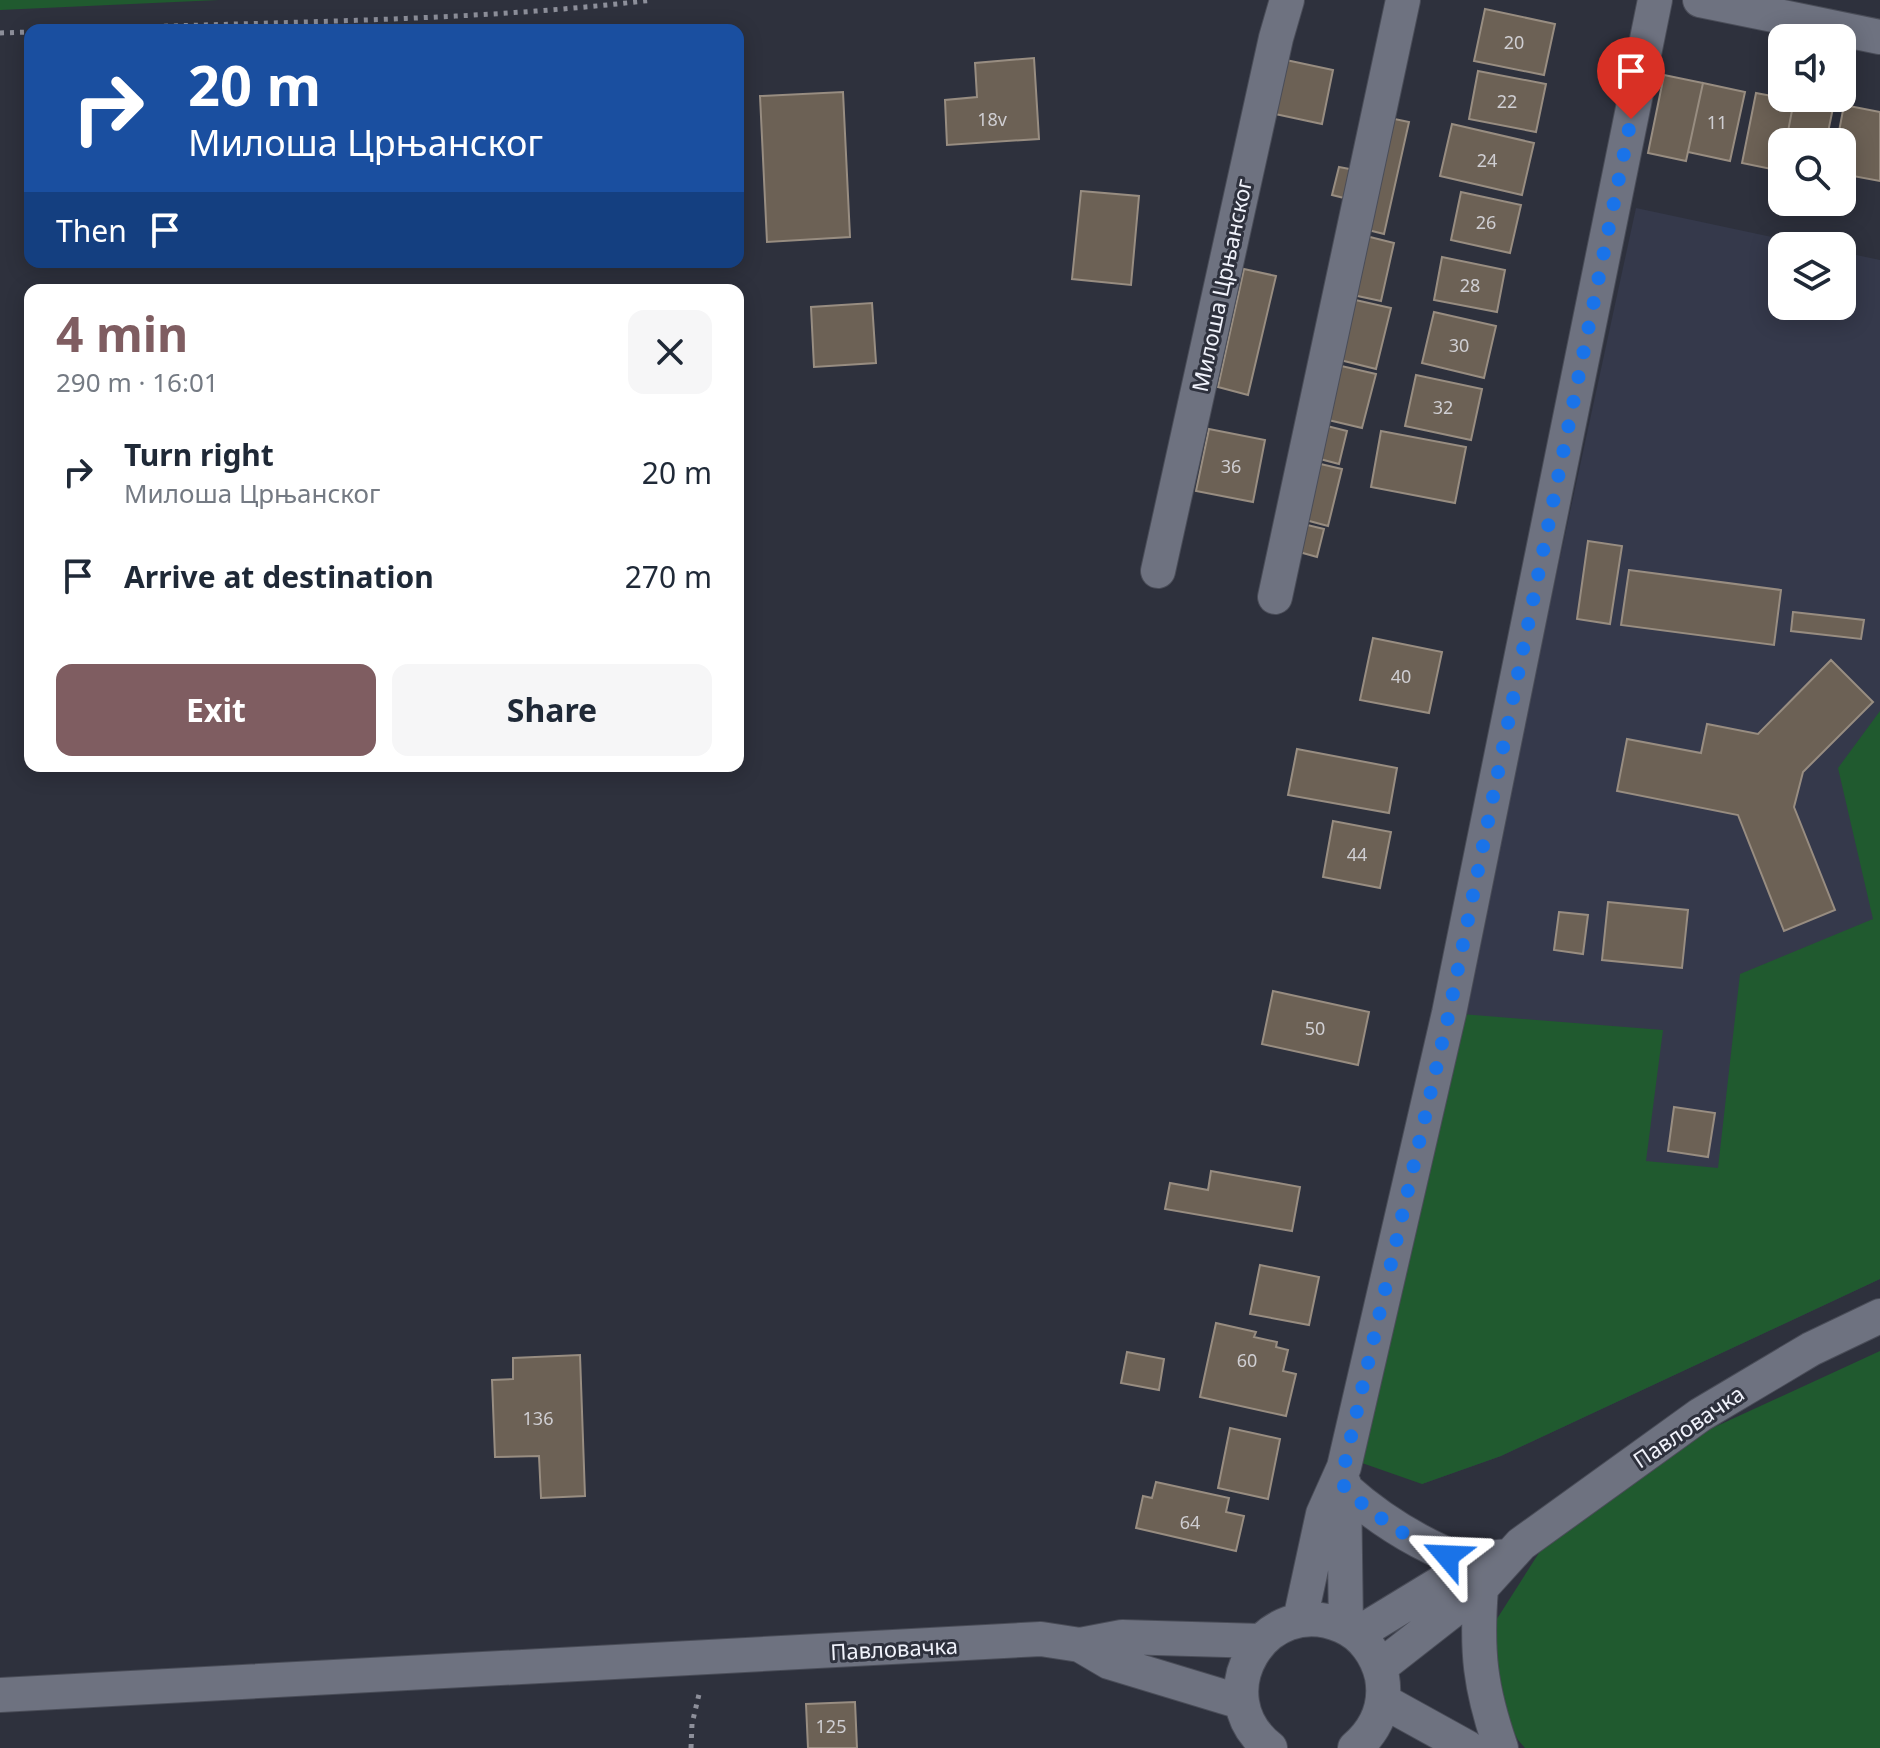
<!DOCTYPE html>
<html lang="en">
<head>
<meta charset="utf-8">
<style>
  :root { --surface:#fff; --page:#f6f6f7; --text:#1f2937; --muted:#747a83; --accent:#7f5d61 }
  body { margin:0; font-family:"Noto Sans",sans-serif; background:var(--page); color:var(--text); height:100vh; display:flex; flex-direction:column; font-size:30px; white-space:nowrap }
  * { box-sizing:border-box; margin:0 }
  p { font-size:26px; color:var(--muted) }
  .icon { flex:none; width:44px; height:44px; fill:none; stroke:currentColor; stroke-width:2; stroke-linecap:round; stroke-linejoin:round }
  .map { position:relative; flex:1; overflow:hidden }
  .details { position:absolute; left:24px; top:284px; width:720px; height:488px; display:flex; flex-direction:column; background:var(--surface); border-radius:16px; box-shadow:0 4px 20px #0003 }
  .details>* { flex:none }
  .top-card { position:absolute; left:24px; top:24px; width:720px; height:244px; border-radius:16px; box-shadow:0 4px 20px #0003; background:#1a4fa0; color:#fff; overflow:hidden }
  .controls { position:absolute; left:1768px; top:24px; display:grid; gap:16px }
  .controls a { display:grid; place-items:center; width:88px; height:88px; border-radius:16px; background:var(--surface); box-shadow:0 4px 20px #0003; font-size:40px }
  .pin { position:absolute; display:grid; place-items:center; width:68px; height:68px; color:#fff; margin:-82px -34px; border-radius:50% 50% 50% 0; rotate:-45deg; box-shadow:0 0 8px #0007 }
  .pin .icon { rotate:45deg }
  .me { position:absolute; width:88px; margin:-44px; rotate:296deg; stroke-linejoin:round; filter:drop-shadow(0 0 6px #0008) }
  .turn { display:flex; align-items:center; gap:28px; height:168px; padding:0 32px; font-size:36px }
  .turn .icon { width:104px; height:104px; stroke-width:2.5 }
  .turn b { display:block; font-size:56px; line-height:68px }
  .then { display:flex; align-items:center; height:76px; padding:0 32px; background:#0003; gap:16px; font-size:30px }
  .round { display:grid; place-items:center; flex:none; width:84px; height:84px; border-radius:16px; background:var(--page) }
  .overview { display:flex; align-items:center; justify-content:space-between; height:136px; padding:0 32px }
  h1 { font-size:48px; font-weight:700; line-height:60px; color:var(--accent) }
  .cta { display:flex; gap:16px; margin-top:auto; padding:16px 32px }
  .cta a { flex:1; height:92px; border-radius:16px; background:var(--accent); color:#fff; font-size:32px; font-weight:700; line-height:92px; text-align:center }
  .cta a+a { background:var(--page); color:var(--text) }
  ul { padding:0; list-style:none }
  li { display:flex; align-items:center; gap:24px; height:104px; padding:0 32px }
  li div { flex:1 }
  li b { display:block; font-size:30px }
  li em { font-style:normal }
  .map>svg:first-child { display:block }
</style>
</head>
<body>
<div class="map">
<svg width="1880" height="1748" viewBox="0 0 1880 1748">
  <rect width="100%" height="100%" fill="#2e313d"/>
  <!-- built -->
  <path fill="#35394b" d="M1636 208 1814 246H1782V306H1842V252L1880 260V1279L1501 1456 1422 1484 1461 1014Z"/>
  <!-- green -->
  <path fill="#205a2f" d="M0 0H219L0 10Z
    M1880 711V1279L1501 1456 1422 1484 1362 1463 1461 1014 1663 1030 1646 1161 1718 1168 1740 974 1873 919 1838 768Z
    M1880 1351V1748H1525L1518 1740 1495 1696 1493 1625 1544 1545 1706 1431Z"/>
  <!-- building -->
  <path fill="#6c6155" stroke="#988d81" stroke-width="2" d="M1485 9 1555 24 1544 75 1474 61Z
    M1034 58 1039 139 947 145 945 100 977 97 975 63Z
    M1286 60 1333 70 1322 124 1275 114Z
    M1478 71 1546 84 1536 132 1469 119Z
    M1664 75 1703 83 1686 161 1648 153Z
    M1703 83 1745 92 1730 161 1688 152Z
    M843 92 850 237 767 242 760 96Z
    M1756 93 1794 100 1786 142H1782L1781 171 1742 163Z
    M1794 100 1833 108 1826 142H1786Z
    M1844 105 1880 112V181L1842 174V142H1837Z
    M1385 117 1409 122 1384 234 1360 228Z
    M1452 124 1534 143 1522 195 1440 176Z
    M1339 167 1355 170 1348 199 1332 195Z
    M1081 191 1139 196 1131 285 1072 279Z
    M1461 192 1521 205 1510 253 1451 240Z
    M1362 235 1394 243 1381 301 1348 294Z
    M1442 257 1505 270 1497 312 1434 300Z
    M1244 269 1276 276 1248 395 1218 387Z
    M1351 299 1391 308 1376 369 1336 359Z
    M872 303 876 363 814 367 811 307Z
    M1434 312 1496 326 1484 378 1422 363Z
    M1337 365 1376 374 1362 428 1324 419Z
    M1416 375 1482 389 1471 440 1405 426Z
    M1323 425 1347 431 1339 464 1316 458Z
    M1209 429 1265 440 1253 502 1196 491Z
    M1381 431 1466 447 1455 503 1371 487Z
    M1312 462 1342 469 1328 526 1298 518Z
    M1299 523 1324 529 1317 557 1292 550Z
    M1588 541 1622 546 1610 624 1577 619Z
    M1629 570 1781 590 1774 645 1621 625Z
    M1793 612 1864 620 1861 639 1791 631Z
    M1373 638 1442 652 1429 713 1360 700Z
    M1831 660 1873 702 1803 772 1794 807 1835 910 1784 931 1738 815 1617 791 1627 739 1701 753 1707 724 1758 734Z
    M1297 749 1397 768 1389 813 1288 795Z
    M1333 821 1391 832 1380 888 1323 877Z
    M1608 902 1688 910 1682 968 1602 960Z
    M1559 912 1588 915 1583 954 1554 950Z
    M1273 991 1369 1012 1358 1065 1262 1044Z
    M1674 1107 1715 1113 1708 1157 1668 1151Z
    M1211 1171 1300 1187 1292 1231 1165 1209 1170 1183 1208 1190Z
    M1260 1265 1319 1277 1309 1325 1250 1314Z
    M1216 1323 1256 1332 1254 1337 1277 1342 1276 1347 1288 1350 1283 1371 1296 1374 1286 1416 1200 1397Z
    M1127 1352 1164 1359 1159 1390 1121 1383Z
    M580 1355 585 1496 541 1498 539 1456 495 1457 492 1380 513 1379V1358Z
    M1230 1428 1280 1439 1268 1499 1218 1488Z
    M1156 1482 1229 1498 1226 1512 1244 1516 1236 1551 1136 1528 1143 1496 1152 1498Z
    M855 1702 857 1748H808L806 1704Z"/>
  <g fill="none" stroke-linecap="round" stroke-linejoin="round">
    <defs>
      <path id="minor" d="M1700 0 1880 37
        M1158 571 1276 38 1287 0
        M1275 597 1403 0
        M1344 1484 1346 1628
        M1344 1488C1383 1523 1423 1547 1472 1564
        M1481 1588C1476 1651 1480 1688 1501 1748
        M1300 1620 1323 1514 1344 1467 1449 1013 1655 0
        M1357 1634 1472 1564 1487 1558 1509 1556
        M1080 1645 1109 1662 1241 1702
        M1380 1667 1481 1588 1521 1544 1700 1415 1811 1349 1880 1316
        M0 1695 1041 1639 1080 1645 1122 1637 1261 1641
        M1383 1701 1468 1748
        M1270 1748C1203 1696 1264 1592 1342 1626 1363 1635 1377 1655 1382 1677 1387 1705 1376 1730 1355 1748"/>
    </defs>
    <!-- minor casing -->
    <use href="#minor" stroke="#4a4d58" stroke-width="36"/>
    <!-- path -->
    <path stroke="#8d8f9a" stroke-width="5" stroke-dasharray="4 6" stroke-linecap="butt" d="M64 30C260 21 457 23 653 0
      M0 33 30 32
      M691 1748 692 1724 700 1690"/>
    <!-- minor -->
    <use href="#minor" stroke="#6e7280" stroke-width="34"/>
  </g>
  <g fill="none" stroke-linecap="round" stroke-linejoin="round">
    <!-- route -->
    <path stroke="#1a73e8" stroke-width="14" stroke-dasharray="0 25.2" d="M1447 1556C1408 1539 1375 1516 1344 1488V1467L1449 1013 1631 119"/>
  </g>
  <g text-anchor="middle" dominant-baseline="central" stroke-width="6" stroke-linejoin="round" paint-order="stroke">
    <!-- number labels -->
    <g font-size="18" fill="#cfced2">
      <text x="1514" y="42">20</text>
      <text x="1507" y="101">22</text>
      <text x="992" y="119">18v</text>
      <text x="1717" y="122">11</text>
      <text x="1487" y="160">24</text>
      <text x="1486" y="222">26</text>
      <text x="1470" y="285">28</text>
      <text x="1459" y="345">30</text>
      <text x="1443" y="407">32</text>
      <text x="1231" y="466">36</text>
      <text x="1401" y="676">40</text>
      <text x="1357" y="854">44</text>
      <text x="1315" y="1028">50</text>
      <text x="1247" y="1360">60</text>
      <text x="538" y="1418">136</text>
      <text x="1190" y="1522">64</text>
      <text x="831" y="1726">125</text>
    </g>
    <!-- street labels -->
    <g font-size="22" fill="#f0f2fb" stroke="#2e313d">
      <text transform="translate(1221 285) rotate(-78)">Милоша Црњанског</text>
      <text transform="translate(1688 1426) rotate(-34)">Павловачка</text>
      <text transform="translate(894 1648) rotate(-3)">Павловачка</text>
    </g>
  </g>
</svg>
<div class="controls">
<a><svg class="icon" aria-label="sound" viewBox="0 0 24 24"><path d="M4 9h4l5-4v14l-5-4H4zM17 9q2 3 0 6"/></svg></a>
<a><svg class="icon" aria-label="search" viewBox="0 0 24 24"><circle cx="10" cy="10" r="6"/><path d="M15 15l6 6"/></svg></a>
<a><svg class="icon" aria-label="layers" viewBox="0 0 24 24"><path d="M12 4l9 5-9 5-9-5zM3 14l9 5 9-5"/></svg></a>
</div>
<div class="pin" style="left:1631px;top:119px;background:#d93025"><svg class="icon" aria-label="arrive" viewBox="0 0 24 24"><path d="M6 21V4h12l-3 4 3 4H6"/></svg></div>
<svg class="me" style="left:1447px;top:1556px" viewBox="-20 -20 40 40"><path d="M0-17L14 15 0 8-14 15z" fill="#1a73e8" stroke="#fff" stroke-width="4"/></svg>
<div class="top-card">
<div class="turn"><svg class="icon" aria-label="right" viewBox="0 0 24 24"><path d="M7 20v-9h11M14 6l5 5-5 5"/></svg><div><b>20 m</b>Милоша Црњанског</div></div>
<div class="then">Then<svg class="icon" aria-label="arrive" viewBox="0 0 24 24"><path d="M6 21V4h12l-3 4 3 4H6"/></svg></div>
</div>
<section class="details">
<div class="overview"><div><h1>4 min</h1><p>290 m · 16:01</p></div><a class="round"><svg class="icon" aria-label="close" viewBox="0 0 24 24"><path d="M6 6l12 12M18 6L6 18"/></svg></a></div>
<ul>
<li><svg class="icon" aria-label="right" viewBox="0 0 24 24"><path d="M7 20v-9h11M14 6l5 5-5 5"/></svg><div><b>Turn right</b><p>Милоша Црњанског</p></div><em>20 m</em></li>
<li><svg class="icon" aria-label="arrive" viewBox="0 0 24 24"><path d="M6 21V4h12l-3 4 3 4H6"/></svg><div><b>Arrive at destination</b></div><em>270 m</em></li>
</ul>
<div class="cta"><a>Exit</a><a>Share</a></div>
</section>
</div>
</body>
</html>
